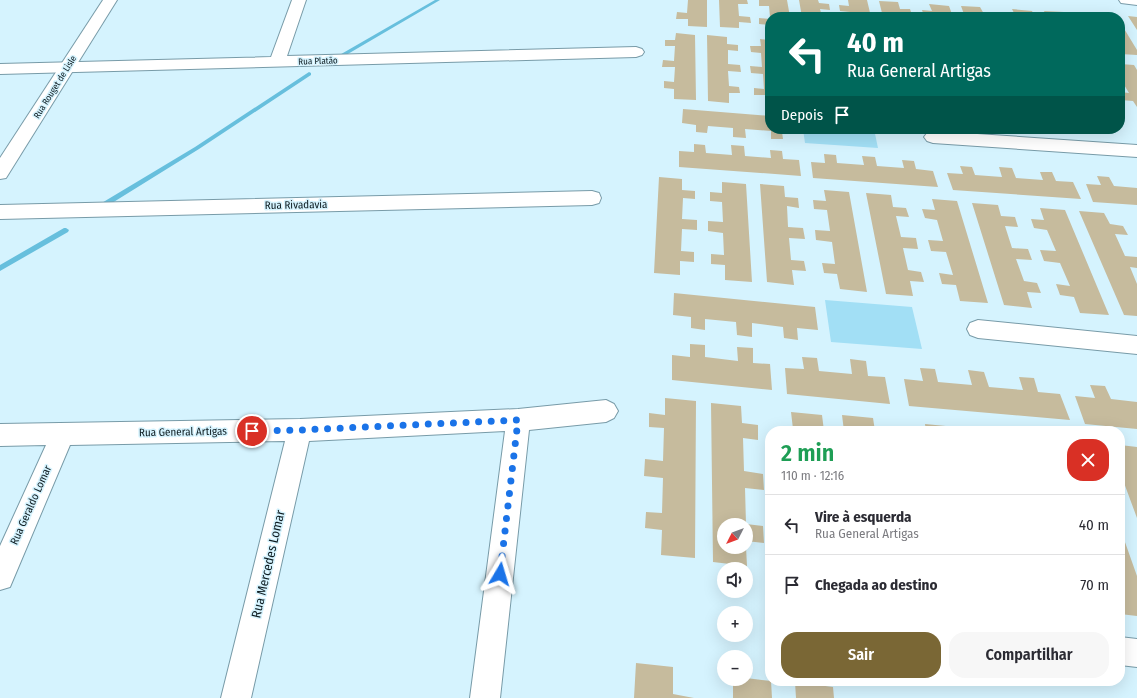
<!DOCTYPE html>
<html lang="pt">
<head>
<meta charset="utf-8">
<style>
  :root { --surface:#fff; --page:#f7f7f7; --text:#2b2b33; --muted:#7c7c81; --line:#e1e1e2; --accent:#7a6735 }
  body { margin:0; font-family:"Fira Sans Condensed",sans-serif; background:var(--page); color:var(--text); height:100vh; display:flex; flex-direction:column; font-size:15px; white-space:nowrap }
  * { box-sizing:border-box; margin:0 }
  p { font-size:13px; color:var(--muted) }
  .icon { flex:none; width:22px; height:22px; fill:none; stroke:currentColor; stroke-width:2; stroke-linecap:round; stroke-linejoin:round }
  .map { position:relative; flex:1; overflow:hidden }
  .details { position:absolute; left:765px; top:426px; width:360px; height:260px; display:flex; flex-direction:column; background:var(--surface); border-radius:16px; box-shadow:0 4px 16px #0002 }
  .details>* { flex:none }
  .hud { position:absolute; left:765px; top:12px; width:360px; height:122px; border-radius:16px; box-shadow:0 4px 16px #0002; background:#00695c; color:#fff; overflow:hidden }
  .needle { width:26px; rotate:228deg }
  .fabs { position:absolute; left:717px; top:518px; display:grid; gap:8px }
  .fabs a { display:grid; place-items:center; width:36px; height:36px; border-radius:50%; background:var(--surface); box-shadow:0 4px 16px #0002; font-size:20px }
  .pin { position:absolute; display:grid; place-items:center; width:34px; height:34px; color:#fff; margin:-17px; border:2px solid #fff; border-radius:50%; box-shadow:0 1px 4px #0007 }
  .me { position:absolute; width:44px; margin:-22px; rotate:7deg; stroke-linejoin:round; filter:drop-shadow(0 0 3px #0008) }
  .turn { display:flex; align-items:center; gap:14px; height:84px; padding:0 16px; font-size:18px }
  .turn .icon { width:52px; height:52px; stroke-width:2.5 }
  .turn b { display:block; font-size:28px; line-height:34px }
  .then { display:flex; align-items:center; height:38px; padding:0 16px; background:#0003; gap:8px; font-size:15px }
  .round { display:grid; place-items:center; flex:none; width:42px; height:42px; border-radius:16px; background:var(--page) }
  .head { display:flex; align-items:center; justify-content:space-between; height:68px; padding:0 16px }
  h1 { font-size:24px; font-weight:600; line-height:30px; color:#1e9e55 }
  .cta { display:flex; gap:8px; margin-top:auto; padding:8px 16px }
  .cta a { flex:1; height:46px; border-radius:16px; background:var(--accent); color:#fff; font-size:16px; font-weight:600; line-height:46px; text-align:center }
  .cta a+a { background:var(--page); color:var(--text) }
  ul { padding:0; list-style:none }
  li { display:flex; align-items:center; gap:12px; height:60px; padding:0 16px; border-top:1px solid var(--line) }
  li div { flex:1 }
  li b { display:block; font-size:15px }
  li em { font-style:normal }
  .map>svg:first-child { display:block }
</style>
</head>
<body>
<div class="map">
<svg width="1137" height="698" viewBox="0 0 1137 698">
  <rect width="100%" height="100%" fill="#d5f3fe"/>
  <!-- green -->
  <path fill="#a2dff5" d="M803 129H874L878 148 805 143Z
    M825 300 912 307 922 349 831 342Z"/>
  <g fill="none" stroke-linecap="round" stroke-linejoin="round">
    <!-- stream -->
    <path fill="#67bfdd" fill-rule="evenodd" d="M435 0H440L341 58 336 57Z
      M309 72 311 73V75L199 149 104 208H100L99 206 100 204 195 147Z
      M64 228H66L69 230 68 232 0 271V265Z"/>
  </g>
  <!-- building -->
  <path fill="#c6bb9d" d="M688 0H707V27L688 26V19H676L677 12 687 13Z
    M719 0H747L748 4H738L739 16 750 17 751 23 739 22V28L720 27Z
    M759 0H787L790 17H770L769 6H759Z
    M799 0H818L819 3 829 4 830 10 820 9 822 17H802Z
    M848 0H867L871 17H851L850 12 840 11 839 5 849 6Z
    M879 1 898 2 900 9H910L912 15 902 14 903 17H883Z
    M929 4 949 6 953 17 924 16 922 10 932 11Z
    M961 6 980 7 984 14H994L995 17H965Z
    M1012 9 1032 11 1035 17H1016Z
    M1044 11 1064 12 1066 17H1047Z
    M1128 16 1137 17V30Z
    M759 18 770 19V25L759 24Z
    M1120 22 1137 50V55L1120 54Z
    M676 33 695 35 696 100 674 99V89L664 88V81L674 82 675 67H662L663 60 674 61 675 46H665V40H675Z
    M707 35 727 37V44L738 45V51L728 50V64L740 65 741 72 728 71 729 86 739 87 740 93H729V103L708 101Z
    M760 39 770 40V106L766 105 765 95H754V88L764 89 763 74 751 73 750 66 762 67 761 53 751 52 750 46H761Z
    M1120 64 1134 65 1137 70V107L1133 101 1120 100V92L1129 93 1120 78Z
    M683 109 770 116V129H798V133L782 132 783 139H771V131L745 129 746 138 733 137V128L708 126 707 133 696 132V125L682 123Z
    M694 144 705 145 706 153 732 155 731 145 744 146 745 156 771 158 770 150 782 151 783 159 799 160 801 176 679 167V151L694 152Z
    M824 154 836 155 837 163 864 165 862 156 875 157 877 166 904 168 902 160 914 161 916 169 933 171 938 187 813 178 811 162 825 163Z
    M960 166 972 167 975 175 1002 177 999 167 1012 168 1016 178 1043 180 1040 172H1052L1056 181 1073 182 1081 199 953 190 947 173 963 174Z
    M1097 176 1109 177 1114 186 1137 188V205L1093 202 1086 184 1101 185Z
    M659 177 682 179V190L695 191V199L683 198 682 219 697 220V230L682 229 681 251 694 252V262L680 261V275L654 273Z
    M722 182 746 184 752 282 725 280V265L711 264V254L724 255 723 233 708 231V221L723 222 722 202 710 201V192L722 193Z
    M760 184 784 186 785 197 798 198 799 208 787 206 788 227 803 228 805 239 789 238 791 260 804 261 806 271 792 270 794 285 767 282Z
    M824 190 849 192 867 292 840 289 837 274 824 273 822 263 835 264 832 242 816 240 815 230 830 231 827 210 814 209 813 200 826 201Z
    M866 193 891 195 893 207 906 208 909 217 896 216 901 237 916 238 918 249 903 248 908 270 921 272 924 282 910 281 913 296 886 294Z
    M932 199 957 201 988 303 960 301 956 285 942 284 939 273 953 275 946 252 931 251 928 240 943 241 937 220 925 218 922 209 935 210Z
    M972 203 998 205 1001 216 1015 217 1018 227 1005 226 1012 248 1028 249 1032 260 1016 259 1024 281 1037 283 1041 293 1027 292 1032 308 1004 305Z
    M1040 208 1065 210 1109 315 1080 313 1074 297 1060 295 1056 284 1070 286 1060 263 1044 261 1040 250 1056 251 1047 230 1034 228 1031 219 1044 220Z
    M1079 211 1104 213 1110 224 1123 226 1128 235 1115 234 1125 256 1137 257V268L1130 267 1137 284V316L1124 315Z
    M674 293 815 307 818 330 797 328 798 340 784 338 783 327 752 323V337L737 335 736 322 705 319V330L691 328V317L673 315Z
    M690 344 705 345V357L738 361 737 347 753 348V363L770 364 772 390 672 380V355L690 357Z
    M802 357 817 358 819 371 852 374 850 359 866 361 868 376 885 377 890 404 787 394 785 368 804 369Z
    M920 368 935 369 938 382 972 385 968 370 984 372 989 387 1023 390 1019 377 1034 378 1038 392 1060 394 1070 420 909 406 904 379 923 381Z
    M1090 385 1105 386 1111 399 1137 402V429L1085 424 1075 396 1095 398Z
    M665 398 696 401 695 558 661 555 662 530 645 528 646 512 662 513 663 478 644 476 645 459 663 461 664 428 649 427V413L665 415Z
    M711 403 741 406 742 423 758 425V440L743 438 744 471 763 474 764 490 745 488 746 524 763 526 764 543 746 541V525H724V547H746L747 566 713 562Z
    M791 412 822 415 824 431H777V428L793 429Z
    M842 415 873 418 875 431H844Z
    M925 424 956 427 957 431H926Z
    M1120 445 1137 447V518L1120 472Z
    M1120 528 1137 576V616L1120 614Z
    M636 663 673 667V694L694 698H634Z
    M746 678 771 681 772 698H733V679Z
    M795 682 833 687 834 698H796Z"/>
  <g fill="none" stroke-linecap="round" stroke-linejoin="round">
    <defs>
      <path id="street" d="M292 0H306L287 56 636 47 642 49 644 52 642 55 636 57 0 74V64L271 57Z
        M1119 0H1137V5L1121 3Z
        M933 131 1137 145V157L933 143 927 141 924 137 927 133Z
        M592 191 599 193 601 198 599 203 592 205 0 219V205Z
        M978 320 1137 336V354L978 338 970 335 967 329 970 323Z
        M606 400 614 404 618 411 614 418 606 422 529 430 500 698H470L505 431 309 441 251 698H221L285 441 70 445 10 587 0 590V546L46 445 0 446V424L300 419 518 409Z
        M1120 637 1137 639V667L1120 665Z"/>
      <path id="secondary" d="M103 0H117L6 178 0 179V158Z"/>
    </defs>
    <!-- street casing -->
    <use href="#street" stroke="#789ba8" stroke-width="2"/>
    <!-- secondary casing -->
    <use href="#secondary" stroke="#789ba8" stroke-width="2"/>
    <!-- street -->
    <use href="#street" fill="#fff" fill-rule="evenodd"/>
    <!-- secondary -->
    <use href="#secondary" fill="#fff" fill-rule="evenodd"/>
  </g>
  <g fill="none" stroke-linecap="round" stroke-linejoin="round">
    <!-- route -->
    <path stroke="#1a73e8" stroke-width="7" stroke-dasharray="0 12.6" d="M252 431 300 430 518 420 500 574"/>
  </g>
  <g text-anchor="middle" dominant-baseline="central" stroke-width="3" stroke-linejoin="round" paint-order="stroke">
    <!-- far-street labels -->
    <g font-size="9" fill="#0e1c21" stroke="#d5f3fe">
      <text transform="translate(318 61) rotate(-2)">Rua Platão</text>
      <text transform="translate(55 87) rotate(-58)">Rua Rouget de Lisle</text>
    </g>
    <!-- street labels -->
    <g font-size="11" fill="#0e1c21" stroke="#d5f3fe">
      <text transform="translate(296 205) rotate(-1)">Rua Rivadavia</text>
      <text transform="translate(183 432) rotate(-1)">Rua General Artigas</text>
      <text transform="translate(31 505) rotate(-66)">Rua Geraldo Lomar</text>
    </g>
    <!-- near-street labels -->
    <g font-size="13" fill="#0e1c21" stroke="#d5f3fe">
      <text transform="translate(268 564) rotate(-77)">Rua Mercedes Lomar</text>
    </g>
  </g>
</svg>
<div class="fabs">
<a><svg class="needle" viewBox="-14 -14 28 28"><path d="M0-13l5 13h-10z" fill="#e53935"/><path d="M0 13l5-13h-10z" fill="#7c7c81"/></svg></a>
<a><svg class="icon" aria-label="sound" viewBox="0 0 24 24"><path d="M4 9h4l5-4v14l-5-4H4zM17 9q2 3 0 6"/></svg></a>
<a>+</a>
<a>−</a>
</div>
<div class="pin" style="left:252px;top:431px;background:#d93025"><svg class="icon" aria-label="arrive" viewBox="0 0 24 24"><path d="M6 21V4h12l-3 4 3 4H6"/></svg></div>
<svg class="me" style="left:500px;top:574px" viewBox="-20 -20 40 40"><path d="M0-17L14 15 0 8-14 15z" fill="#1a73e8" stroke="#fff" stroke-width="4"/></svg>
<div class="hud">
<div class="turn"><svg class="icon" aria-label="left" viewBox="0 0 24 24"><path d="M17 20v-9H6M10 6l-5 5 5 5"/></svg><div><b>40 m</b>Rua General Artigas</div></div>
<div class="then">Depois<svg class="icon" aria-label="arrive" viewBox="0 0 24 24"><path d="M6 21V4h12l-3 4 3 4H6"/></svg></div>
</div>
<section class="details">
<div class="head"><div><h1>2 min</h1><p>110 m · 12:16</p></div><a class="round" style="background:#d93025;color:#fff"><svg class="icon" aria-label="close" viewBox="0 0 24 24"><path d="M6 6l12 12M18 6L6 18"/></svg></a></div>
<ul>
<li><svg class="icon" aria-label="left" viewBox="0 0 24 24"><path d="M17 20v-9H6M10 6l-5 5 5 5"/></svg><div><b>Vire à esquerda</b><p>Rua General Artigas</p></div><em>40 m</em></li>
<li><svg class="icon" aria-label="arrive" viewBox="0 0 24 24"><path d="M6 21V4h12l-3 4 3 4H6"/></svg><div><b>Chegada ao destino</b></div><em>70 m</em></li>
</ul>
<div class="cta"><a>Sair</a><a>Compartilhar</a></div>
</section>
</div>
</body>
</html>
